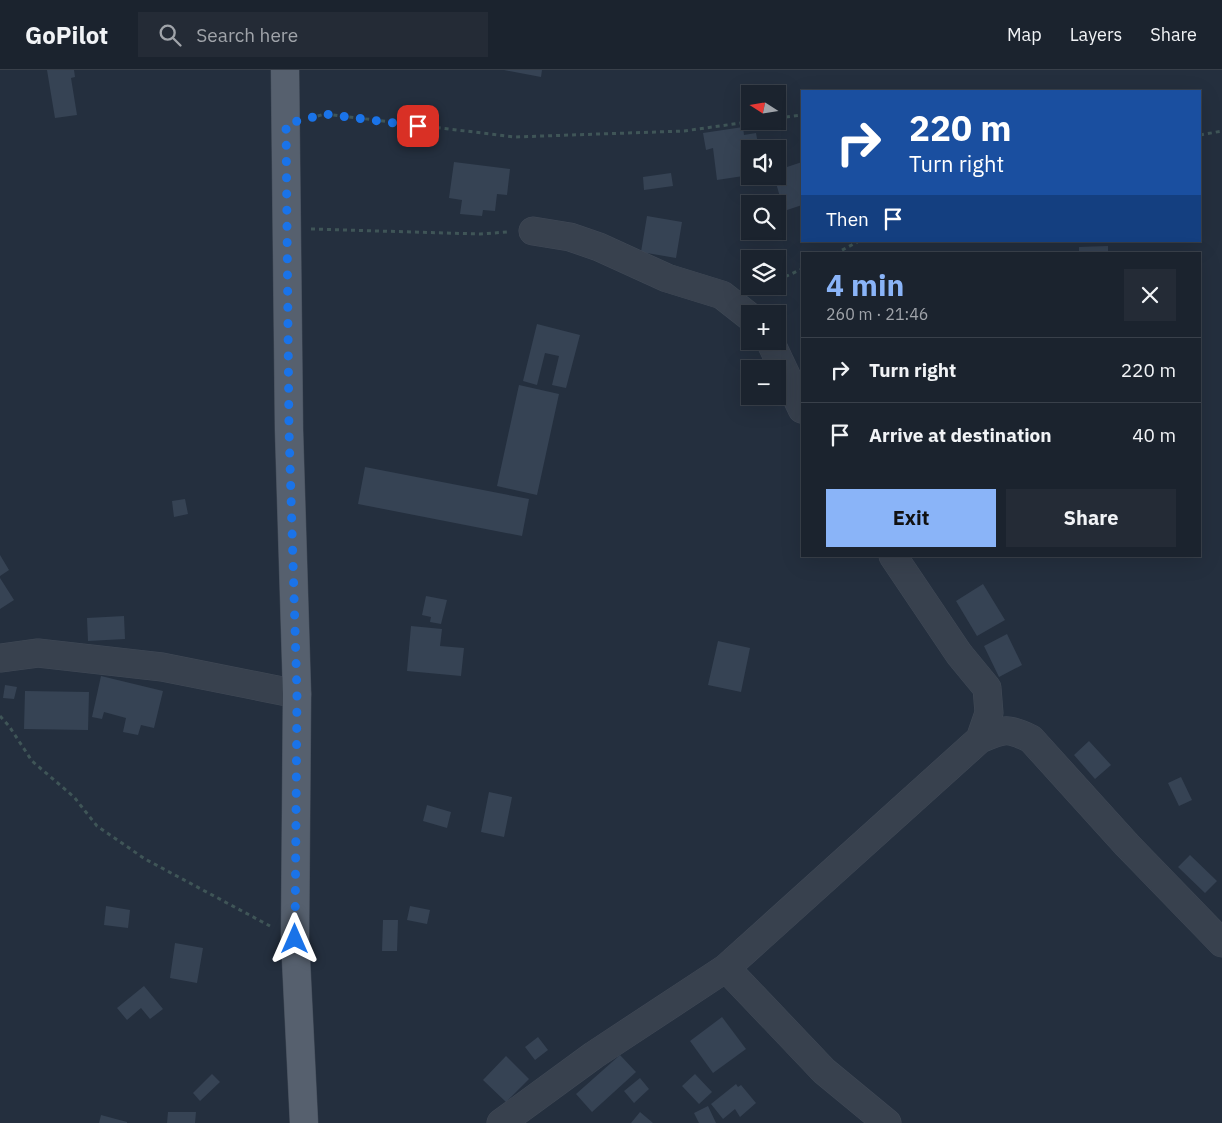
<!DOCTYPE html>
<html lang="en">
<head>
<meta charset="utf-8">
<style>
  :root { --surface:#1b232e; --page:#242b36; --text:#f1f3f6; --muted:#a0a4aa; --line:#39404a; --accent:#8ab4f8 }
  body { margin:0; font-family:"IBM Plex Sans",sans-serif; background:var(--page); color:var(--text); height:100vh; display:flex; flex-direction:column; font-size:19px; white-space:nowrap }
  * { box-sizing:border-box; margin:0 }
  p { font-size:16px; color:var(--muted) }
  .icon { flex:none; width:28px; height:28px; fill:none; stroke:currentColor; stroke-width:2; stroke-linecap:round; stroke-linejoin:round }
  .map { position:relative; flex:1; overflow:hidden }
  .panel { position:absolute; left:801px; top:182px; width:400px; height:305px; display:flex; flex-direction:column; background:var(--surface); border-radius:0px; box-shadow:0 5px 20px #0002,0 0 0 1px var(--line) }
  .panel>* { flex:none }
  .banner { position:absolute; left:801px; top:20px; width:400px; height:152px; border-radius:0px; box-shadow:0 5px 20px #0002,0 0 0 1px var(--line); background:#1a4fa0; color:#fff; overflow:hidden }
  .needle { width:32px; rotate:282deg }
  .buttons { position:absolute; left:741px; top:15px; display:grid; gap:10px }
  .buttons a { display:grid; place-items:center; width:45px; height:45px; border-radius:0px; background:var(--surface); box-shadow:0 5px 20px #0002,0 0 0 1px var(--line); font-size:25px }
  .pin { position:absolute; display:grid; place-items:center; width:42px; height:42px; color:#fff; margin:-21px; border-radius:10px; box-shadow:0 2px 8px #0006 }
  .me { position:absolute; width:55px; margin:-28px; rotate:0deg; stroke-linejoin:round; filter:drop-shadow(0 0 4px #0008) }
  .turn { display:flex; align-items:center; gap:18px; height:105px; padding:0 25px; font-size:22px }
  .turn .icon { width:65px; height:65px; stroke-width:2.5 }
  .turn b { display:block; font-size:35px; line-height:42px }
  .then { display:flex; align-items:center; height:48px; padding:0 25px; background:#0003; gap:10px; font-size:19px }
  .round { display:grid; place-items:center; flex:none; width:52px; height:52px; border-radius:0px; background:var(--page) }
  .overview { display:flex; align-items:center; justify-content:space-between; height:85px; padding:0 25px }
  h1 { font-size:30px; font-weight:700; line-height:38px; color:var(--accent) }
  .action { display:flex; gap:10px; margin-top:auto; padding:10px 25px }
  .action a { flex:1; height:58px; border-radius:0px; background:var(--accent); color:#111; font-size:20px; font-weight:700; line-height:58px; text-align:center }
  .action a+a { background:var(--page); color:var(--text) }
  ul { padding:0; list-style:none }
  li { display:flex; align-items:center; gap:15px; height:65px; padding:0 25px; border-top:1px solid var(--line) }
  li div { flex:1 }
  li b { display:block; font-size:19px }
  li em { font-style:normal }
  header { display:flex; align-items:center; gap:30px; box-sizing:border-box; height:70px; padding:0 25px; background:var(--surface); border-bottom:1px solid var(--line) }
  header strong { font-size:24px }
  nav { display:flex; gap:28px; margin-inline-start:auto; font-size:18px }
  .search { width:350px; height:45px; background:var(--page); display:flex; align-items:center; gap:12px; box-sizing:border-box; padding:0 18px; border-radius:0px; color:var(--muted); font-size:19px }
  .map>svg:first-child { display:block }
</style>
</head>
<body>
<header>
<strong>GoPilot</strong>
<div class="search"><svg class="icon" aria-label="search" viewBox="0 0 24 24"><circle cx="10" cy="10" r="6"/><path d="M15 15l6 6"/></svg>Search here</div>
<nav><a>Map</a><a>Layers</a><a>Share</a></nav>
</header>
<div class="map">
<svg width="1222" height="1053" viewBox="0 0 1222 1053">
  <rect width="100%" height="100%" fill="#242f3e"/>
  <!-- building -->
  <path fill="#364354" d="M47 0H74L75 7 71 8 77 45 55 48Z
    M504 0H542L541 7Z
    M743 57 744 65 756 63 759 79H750V89H747L750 105 717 110 713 78 706 80 703 63Z
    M454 92 510 99 507 125 497 124 495 141 483 140 482 146 460 144 462 130 449 128Z
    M802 92V135L784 141 774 106H778V100Z
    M671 103 673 116 644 120 643 107Z
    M647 146 682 152 676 188 641 182Z
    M1108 176V184H1079V177Z
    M537 254 580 265 566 318 552 315 559 286 545 283 537 315 523 311Z
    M519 315 559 324 537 425 497 416Z
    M365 397 529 429 522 466 358 434Z
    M185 429 188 444 174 447 172 431Z
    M0 485 9 500 0 506Z
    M0 508 14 530 0 539Z
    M983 514 1005 550 977 566 956 531Z
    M426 526 447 530 441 554 430 552 431 547 422 545Z
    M124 546 125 569 88 571 87 548Z
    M411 556 442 559 440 576 464 578 461 606 407 601Z
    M1007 564 1022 595 999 607 984 576Z
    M718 571 750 578 741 622 708 615Z
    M101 606 163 621 154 658 141 655 138 665 123 662 126 648 104 642 102 649 92 647Z
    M5 615 17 617 14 629 3 628Z
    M25 621 89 622 88 660 24 659Z
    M1089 671 1111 695 1095 709 1074 685Z
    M1181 707 1192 730 1179 736 1168 713Z
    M489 722 512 727 504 767 481 762Z
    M427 735 451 742 447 758 423 751Z
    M1190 785 1217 811 1205 823 1178 797Z
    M106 836 130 840 128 858 104 855Z
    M410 836 430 840 427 854 407 850Z
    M383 850H398L397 881H382Z
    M175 873 203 878 197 913 170 908Z
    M144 916 163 939 150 949 141 938 127 950 117 938Z
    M722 947 746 979 713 1003 690 971Z
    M538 967 548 980 535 990 525 977Z
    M620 985 636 1002 592 1042 576 1024Z
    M506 986 529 1009 506 1032 483 1010Z
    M212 1004 220 1012 200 1031 193 1023Z
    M695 1004 712 1022 699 1034 682 1016Z
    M640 1008 649 1019 634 1033 624 1021Z
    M736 1014 738 1017 741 1015 756 1033 740 1047 735 1039 723 1049 711 1034Z
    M708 1036 716 1053H699L694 1043Z
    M168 1042H196L195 1053H167Z
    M640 1042 653 1053H631Z
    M101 1045 127 1052V1053H99Z"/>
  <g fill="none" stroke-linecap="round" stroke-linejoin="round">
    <defs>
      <path id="minor" d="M533 161 570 167 599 177 667 208 722 225 750 247
        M770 271 802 339
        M893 486 959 584 987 618 989 643 980 669
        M0 588 38 583 162 597 297 624
        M726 898 824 1001 887 1053
        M501 1053 594 985 726 898 980 669C1004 659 1007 657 1031 669L1127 775 1222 873"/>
      <path id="major" d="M285 0 289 360 297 624 295 869 304 1053"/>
    </defs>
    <!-- minor casing -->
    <use href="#minor" stroke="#414a57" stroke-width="29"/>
    <!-- major casing -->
    <use href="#major" stroke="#414a57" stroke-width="29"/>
    <!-- path -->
    <path stroke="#3f5557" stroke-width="3" stroke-dasharray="4 4" stroke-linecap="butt" d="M310 48 325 44 515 67 684 61 755 51
      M778 48 802 45
      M1200 65 1222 61
      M311 159 480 164 507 162
      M835 184 859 171
      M778 210 802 199
      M0 646 9 656 32 691 74 727 97 756 145 789 270 856"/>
    <!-- minor -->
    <use href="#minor" stroke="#38414e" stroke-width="28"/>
    <!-- major -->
    <use href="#major" stroke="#56606e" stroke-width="28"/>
  </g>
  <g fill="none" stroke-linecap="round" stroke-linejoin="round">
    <!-- route -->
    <path stroke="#1a73e8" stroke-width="9" stroke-dasharray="0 16.2" d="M295 869 297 624 289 360 286 54 325 44 418 56"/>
  </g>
</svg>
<div class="buttons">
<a><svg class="needle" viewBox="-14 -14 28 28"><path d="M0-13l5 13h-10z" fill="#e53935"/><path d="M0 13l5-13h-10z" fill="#a0a4aa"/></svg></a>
<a><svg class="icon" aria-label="sound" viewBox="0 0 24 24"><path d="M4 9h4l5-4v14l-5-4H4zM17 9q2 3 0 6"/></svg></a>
<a><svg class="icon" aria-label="search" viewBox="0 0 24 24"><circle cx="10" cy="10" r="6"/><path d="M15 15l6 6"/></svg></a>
<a><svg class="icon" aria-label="layers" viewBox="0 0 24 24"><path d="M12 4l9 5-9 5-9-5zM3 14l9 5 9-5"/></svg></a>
<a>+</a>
<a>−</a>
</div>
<div class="pin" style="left:418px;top:56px;background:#d93025"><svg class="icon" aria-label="arrive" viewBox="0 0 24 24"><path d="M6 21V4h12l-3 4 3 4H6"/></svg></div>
<svg class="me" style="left:295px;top:869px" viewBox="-20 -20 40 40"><path d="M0-17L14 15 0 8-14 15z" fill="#1a73e8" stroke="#fff" stroke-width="4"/></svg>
<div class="banner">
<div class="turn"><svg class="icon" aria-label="right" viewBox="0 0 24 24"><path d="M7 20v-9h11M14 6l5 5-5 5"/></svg><div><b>220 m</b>Turn right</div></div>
<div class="then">Then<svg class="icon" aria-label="arrive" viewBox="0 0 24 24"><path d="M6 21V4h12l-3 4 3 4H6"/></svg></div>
</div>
<section class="panel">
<div class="overview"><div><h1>4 min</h1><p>260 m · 21:46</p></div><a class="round"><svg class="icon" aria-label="close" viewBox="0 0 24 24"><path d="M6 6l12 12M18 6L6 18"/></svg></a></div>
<ul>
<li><svg class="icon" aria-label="right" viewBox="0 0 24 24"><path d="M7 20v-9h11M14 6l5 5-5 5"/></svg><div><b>Turn right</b></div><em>220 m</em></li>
<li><svg class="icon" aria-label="arrive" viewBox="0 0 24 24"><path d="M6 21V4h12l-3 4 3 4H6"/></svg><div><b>Arrive at destination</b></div><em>40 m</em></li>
</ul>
<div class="action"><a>Exit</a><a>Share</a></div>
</section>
</div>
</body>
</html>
